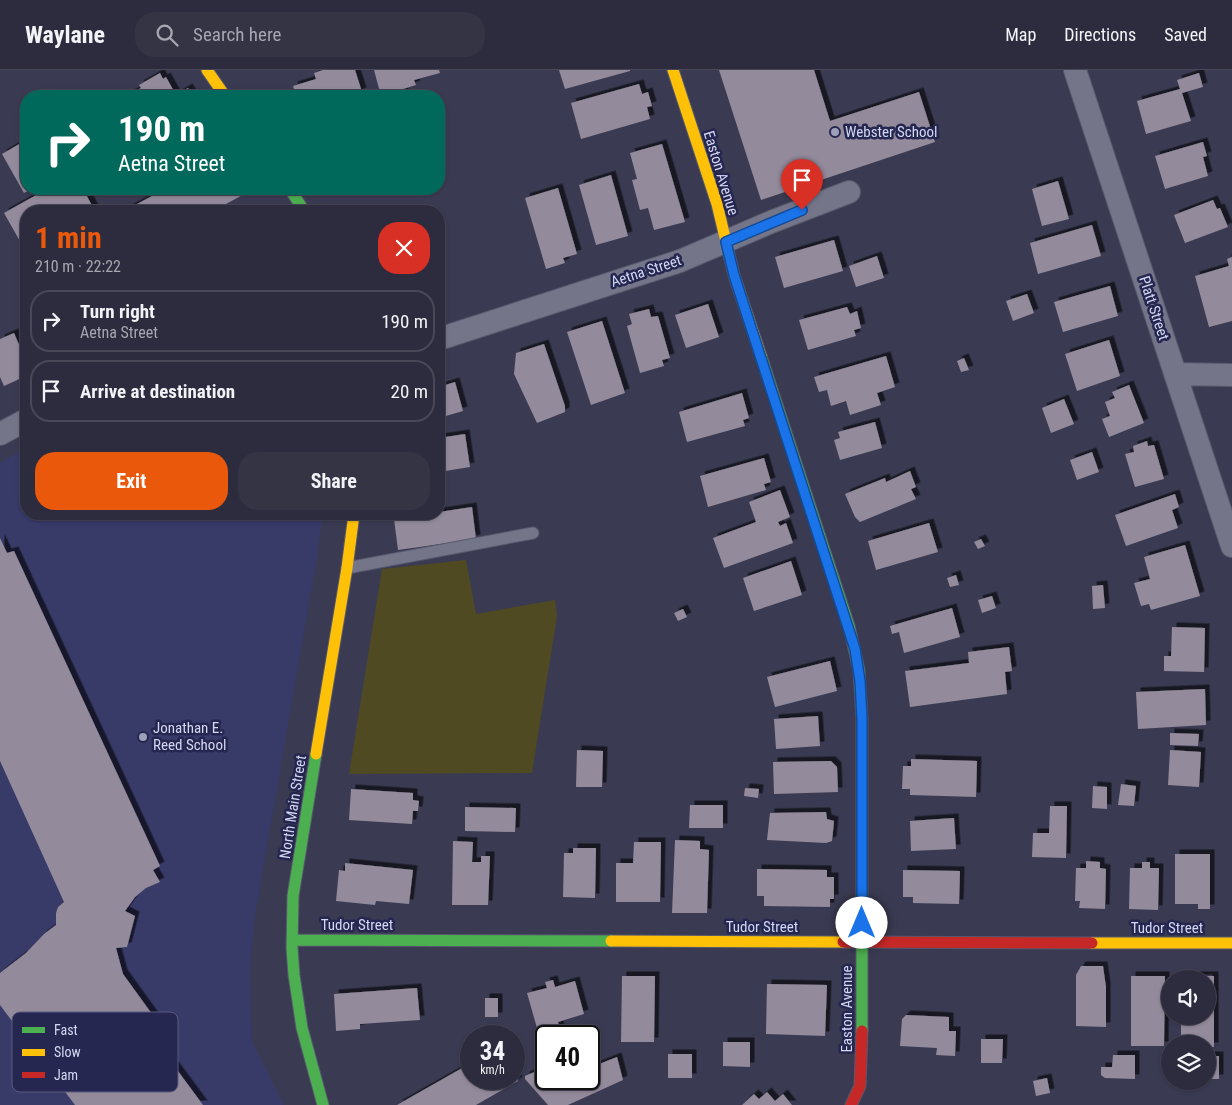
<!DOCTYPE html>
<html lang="en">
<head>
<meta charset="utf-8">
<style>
  :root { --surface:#2c2c3e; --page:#343445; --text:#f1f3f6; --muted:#a6a7b0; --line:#484858; --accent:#ea580c }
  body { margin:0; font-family:"Roboto Condensed",sans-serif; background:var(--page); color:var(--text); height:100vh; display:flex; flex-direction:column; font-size:19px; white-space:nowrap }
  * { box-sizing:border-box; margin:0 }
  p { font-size:16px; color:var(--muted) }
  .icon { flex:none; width:28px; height:28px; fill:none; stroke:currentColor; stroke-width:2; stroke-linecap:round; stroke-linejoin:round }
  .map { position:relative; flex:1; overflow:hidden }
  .sheet { position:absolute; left:20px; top:135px; width:425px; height:315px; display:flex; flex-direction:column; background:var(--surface); border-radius:20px; box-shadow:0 1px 4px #0004,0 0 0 1px var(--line) }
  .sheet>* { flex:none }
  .guide { position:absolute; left:20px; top:20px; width:425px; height:105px; border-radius:20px; box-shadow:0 1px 4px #0004,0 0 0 1px var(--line); background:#00695c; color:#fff; overflow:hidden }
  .tools { position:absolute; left:1161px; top:900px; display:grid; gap:10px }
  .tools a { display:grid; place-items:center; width:55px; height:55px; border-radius:50%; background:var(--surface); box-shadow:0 1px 4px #0004,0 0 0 1px var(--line); font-size:25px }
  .speed { position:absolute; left:460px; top:955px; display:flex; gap:10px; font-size:25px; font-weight:700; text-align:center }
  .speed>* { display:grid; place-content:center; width:65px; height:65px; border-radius:50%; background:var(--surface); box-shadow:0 1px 4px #0004,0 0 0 1px var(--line); line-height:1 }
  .speed small { font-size:12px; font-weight:400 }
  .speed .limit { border:2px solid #111; border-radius:8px; background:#fff; color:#111 }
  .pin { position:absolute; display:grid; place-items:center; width:42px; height:42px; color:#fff; margin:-51px -21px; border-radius:50% 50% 50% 0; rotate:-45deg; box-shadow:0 0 5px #0007 }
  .pin .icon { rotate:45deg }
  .me { position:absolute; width:55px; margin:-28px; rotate:0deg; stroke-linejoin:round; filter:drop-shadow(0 0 4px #0008) }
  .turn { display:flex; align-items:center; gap:18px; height:105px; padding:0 15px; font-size:22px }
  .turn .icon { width:65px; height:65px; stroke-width:2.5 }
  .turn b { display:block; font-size:35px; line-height:42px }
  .round { display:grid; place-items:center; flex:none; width:52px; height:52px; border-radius:20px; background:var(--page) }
  .head { display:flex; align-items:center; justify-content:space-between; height:85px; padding:0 15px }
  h1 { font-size:30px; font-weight:700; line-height:38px; color:var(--accent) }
  .primary-button { display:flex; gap:10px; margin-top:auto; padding:10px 15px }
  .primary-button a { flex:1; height:58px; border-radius:20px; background:var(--accent); color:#fff; font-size:20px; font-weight:700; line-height:58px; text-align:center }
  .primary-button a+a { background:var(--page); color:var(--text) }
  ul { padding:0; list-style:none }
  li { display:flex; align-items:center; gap:15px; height:62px; margin:0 10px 8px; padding:0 5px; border:2px solid var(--line); border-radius:20px }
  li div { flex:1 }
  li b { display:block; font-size:19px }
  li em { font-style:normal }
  header { display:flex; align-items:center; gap:30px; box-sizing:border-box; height:70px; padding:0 25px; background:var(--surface); border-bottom:1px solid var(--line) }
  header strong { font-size:24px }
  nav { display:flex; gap:28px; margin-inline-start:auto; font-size:18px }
  .search { width:350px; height:45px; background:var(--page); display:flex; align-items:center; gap:12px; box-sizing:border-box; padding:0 18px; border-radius:20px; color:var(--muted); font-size:19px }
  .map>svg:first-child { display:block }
</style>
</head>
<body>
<header>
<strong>Waylane</strong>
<div class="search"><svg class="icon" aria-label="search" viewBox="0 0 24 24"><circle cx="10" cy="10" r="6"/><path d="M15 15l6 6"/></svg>Search here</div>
<nav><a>Map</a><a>Directions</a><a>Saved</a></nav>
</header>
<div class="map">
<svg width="1232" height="1035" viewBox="0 0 1232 1035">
  <defs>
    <filter id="shadow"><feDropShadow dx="4.5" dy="-4.5" stdDeviation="0" flood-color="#0009"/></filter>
  </defs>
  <rect width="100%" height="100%" fill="#3a3b52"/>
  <!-- built -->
  <path fill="#383a68" d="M26 377V444H323L316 493 256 840 252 873 250 905 252 971 284 1035H0V393Z"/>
  <!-- green -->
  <path fill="#504a22" d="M466 490 476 544 555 530 557 546 532 703 349 704 382 499Z"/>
  <!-- building -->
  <path fill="#938a9b" filter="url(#shadow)" d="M323 0H355L362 22 350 26H296L293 16 316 9 314 3Z
    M374 0H439L440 3 414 10 416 15 403 19 404 24 398 26H381Z
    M559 0H630V1L565 19Z
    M719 0H814L830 51 919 22 935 72 761 130Z
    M160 3 163 9 166 7 176 25 188 18 193 26H126L141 18 139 15Z
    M1199 3 1203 17 1182 23 1191 51 1146 64 1137 31 1180 19 1177 10Z
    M639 14 642 24 648 22 652 36 647 37 650 49 581 69 571 33Z
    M1203 72 1207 86 1203 87 1208 106 1165 119 1155 86Z
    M21 73 26 83V119H31L24 123 2 84Z
    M662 74 685 152 654 160 648 138 640 140 632 110 637 109 630 83Z
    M611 105 628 166 596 175 579 115Z
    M1058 111 1069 149 1042 156 1032 119Z
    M558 118 577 184 563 188 565 193 546 199 525 128Z
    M47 119H83L95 141H26V170L21 173 4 143Z
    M165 119H249L250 121 213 141H124Z
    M1213 130 1217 139 1220 138 1228 157 1185 173 1174 145Z
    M1092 155 1101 186 1038 204 1030 173Z
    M834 170 843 201 784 218 775 187Z
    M877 186 884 208 856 217 849 196Z
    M1232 187V251L1209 257 1195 206 1229 196 1227 189Z
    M1110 216 1118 246 1063 262 1054 232Z
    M1027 224 1034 243 1013 251 1006 231Z
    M708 234 719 267 686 278 675 245Z
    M847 237 850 244 857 241 861 258 854 260 856 266 808 280 799 250Z
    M649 239 651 247 658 246 670 288 662 290 664 296 640 303 627 256 632 254 629 244Z
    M602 251 625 323 591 335 567 262Z
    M14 263 26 291V306L4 316 0 307V269Z
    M1109 270 1120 306 1077 321 1065 284Z
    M544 274 565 336V342L537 353 514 304 516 283Z
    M886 286 895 317 877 323 881 335 850 345 846 331 831 336 827 320 819 322 814 307Z
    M964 288 969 300 961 302 957 291Z
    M455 312 463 341 439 348V317Z
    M1129 315 1144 353 1109 367 1102 349 1110 346 1105 332 1115 328 1112 322Z
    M742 323 749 348 743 350 745 356 687 372 679 342Z
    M1064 329 1074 354 1051 363 1042 338Z
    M875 352 882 378 840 390 834 370 840 368 838 362Z
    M465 364 470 397 439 402V368Z
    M1147 371 1148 376 1154 375 1164 409 1135 417 1125 384 1134 382 1133 376Z
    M1092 382 1099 402 1077 410 1070 390Z
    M764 388 771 412 764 414 766 420 708 437 700 406Z
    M910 401 916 417 911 419 916 429 860 452 855 447 845 424 885 408 886 412Z
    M780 420 790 447 778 452 780 456 786 453 793 473 724 498 713 468 756 452 749 432Z
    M1175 424 1179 437 1172 440 1178 458 1126 476 1115 445Z
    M472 437 476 469 398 480 394 449 439 444V442Z
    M929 453 938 482 876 500 868 471Z
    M0 468 7 483 14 481 160 796 153 800 160 812 146 818 135 827 125 841 135 846 127 877 116 878 123 904 165 962 155 970 203 1035H75L0 935V903L26 883 44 864 56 855V843L58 837 64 832 0 691Z
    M981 469 985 476 978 479 974 472Z
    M1185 475 1200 526 1151 540 1149 534 1141 536 1134 513 1150 509 1144 487Z
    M791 491 802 525 754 541 743 508Z
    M956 505 959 515 950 517 947 508Z
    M1103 515 1105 538 1093 539 1092 516Z
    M992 526 996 538 982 543 978 530Z
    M952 538 960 567 904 583 899 562 892 564 890 556Z
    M683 539 687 547 678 551 674 543Z
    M1172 557 1205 558 1204 602 1164 601V586H1171Z
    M1009 577 1012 601 1005 602 1007 624 910 637 905 601 969 593 968 582Z
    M830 591 837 621 775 637 767 607Z
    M1205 619 1206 655 1138 659 1136 622Z
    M818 646 820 676 776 679 774 649Z
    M1170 663 1199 664 1198 676 1170 675Z
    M577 680 603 681 602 717H576Z
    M1170 680 1201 682 1199 717 1168 715Z
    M911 689 977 691 976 727 910 725V719H902L903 696H911Z
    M831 691 837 697 838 722 774 724 773 692Z
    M1121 714 1136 716 1134 736 1118 735Z
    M1093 716 1107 717V739L1092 738Z
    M745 718 759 719 758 728 744 726Z
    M351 719 413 723V730L419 731 418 741H413L412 754 349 750Z
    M690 735H723V758H689Z
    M1050 736H1067L1066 788 1032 787 1033 763H1049Z
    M465 737 516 738 515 762 465 761Z
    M826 742 827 749 834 751 832 771 826 773 767 770 770 743Z
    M954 748 956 779 911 781 910 751Z
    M675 770 700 771V779L709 780 707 843H672Z
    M453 771 473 772 472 792H481V786H490L488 835H452Z
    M634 772H661L660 832H616V793H633Z
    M573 778H596L595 828 563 827 564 783H573Z
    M1175 784H1210V839H1198V834H1175Z
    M1086 791 1100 792V798L1106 799 1105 839 1079 838 1080 831H1075L1076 798H1086Z
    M1142 792H1150V798H1159L1158 840 1129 839 1130 798H1142Z
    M345 793 413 800 409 834 376 831 375 835 336 831 339 800 345 801Z
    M757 799 827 800V807H834V829H830V837L764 836V826H757Z
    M903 800 960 801 959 834 913 833V827H903Z
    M1081 896H1103L1106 917V957L1076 956V905Z
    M622 906H655L654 972H621Z
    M1131 906H1165L1164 976H1131Z
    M1180 906H1214V977H1208V974H1181V946H1208V909H1180Z
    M553 910 555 917 575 911 584 944 558 952 560 959 539 965 527 923 547 918 545 912Z
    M767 914 827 915 825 966 766 964Z
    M417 918 420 950 360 954V959L336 961 334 924Z
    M485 928H498V947H485Z
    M906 945 949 947V961H956L955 986 936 985 937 978 900 976 902 949Z
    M981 969H1003L1002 993H981Z
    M723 972H750V997L723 996Z
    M668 984H692V1008H668Z
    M1113 985H1135V1009L1105 1008 1101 1005V997H1112Z
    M1208 986H1219V1009H1208Z
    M617 987 623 1010 568 1035H548L525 1009V1006L546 997V1009H589V998Z
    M471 993V1009H514V1004L518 1011 476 1035H397Z
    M1047 1008 1050 1023 1036 1026 1033 1011Z
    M767 1022 775 1031 783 1024 792 1035H742L754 1024 759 1029Z"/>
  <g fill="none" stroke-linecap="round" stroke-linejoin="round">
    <defs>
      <path id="lane" d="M347 498 533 463"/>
      <path id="street" d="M1075 0 1232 476
        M439 269 680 191 771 152 849 122
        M1175 304 1232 305
        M0 364 26 350"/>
      <path id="fast" d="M290 119 304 141
        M761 286 849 556 859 600 862 649V961
        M316 684 293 826 292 878 294 905 302 958 323 1035
        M292 870 611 871"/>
      <path id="slow" d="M207 0 225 26
        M673 0 717 134 734 205 761 286
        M316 684 347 498 354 444
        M611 871 843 872
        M1092 873H1232"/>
      <path id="jam" d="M843 872 1092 873
        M851 1035 860 1016 862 961"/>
    </defs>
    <!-- lane casing -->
    <use href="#lane" stroke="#57596d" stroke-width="13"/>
    <!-- street casing -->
    <use href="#street" stroke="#57596d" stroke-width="24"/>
    <!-- fast casing -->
    <use href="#fast" stroke="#57596d" stroke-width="13"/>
    <!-- slow casing -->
    <use href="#slow" stroke="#57596d" stroke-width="13"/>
    <!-- jam casing -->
    <use href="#jam" stroke="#57596d" stroke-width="13"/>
    <!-- lane -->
    <use href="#lane" stroke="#747589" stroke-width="11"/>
    <!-- street -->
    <use href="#street" stroke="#747589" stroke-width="22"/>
    <!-- fast -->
    <use href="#fast" stroke="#4caf50" stroke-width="11"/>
    <!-- slow -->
    <use href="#slow" stroke="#ffc107" stroke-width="11"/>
    <!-- jam -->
    <use href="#jam" stroke="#c62828" stroke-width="11"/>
  </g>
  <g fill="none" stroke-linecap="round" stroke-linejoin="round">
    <defs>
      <path id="route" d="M802 140 726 172 734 205 855 579 860 611 862 649V853"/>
    </defs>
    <!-- route casing -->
    <use href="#route" stroke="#114b97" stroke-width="12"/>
    <!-- route -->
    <use href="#route" stroke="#1a73e8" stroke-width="9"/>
  </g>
  <!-- markers -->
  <g fill="#9ea0ba" stroke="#262750" stroke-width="2">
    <circle cx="835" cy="62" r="5"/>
    <circle cx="143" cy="667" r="5"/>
  </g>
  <g text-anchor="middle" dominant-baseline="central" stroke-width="5" stroke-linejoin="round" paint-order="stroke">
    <!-- poi labels -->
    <g font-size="15" fill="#d4d7f2" stroke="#262750" text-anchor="start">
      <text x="845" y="62">Webster School</text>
      <text x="153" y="658">Jonathan E.<tspan x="153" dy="17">Reed School</tspan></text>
    </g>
    <!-- street labels -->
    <g font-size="15" fill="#d4d7f2" stroke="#262750">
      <text transform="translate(721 103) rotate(73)">Easton Avenue</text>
      <text transform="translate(646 201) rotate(-18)">Aetna Street</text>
      <text transform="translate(1154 238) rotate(72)">Platt Street</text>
      <text transform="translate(293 737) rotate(-81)">North Main Street</text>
      <text x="357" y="855">Tudor Street</text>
      <text x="762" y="857">Tudor Street</text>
      <text x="1167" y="858">Tudor Street</text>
      <text transform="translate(847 939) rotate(-90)">Easton Avenue</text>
    </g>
  </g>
  <!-- legend -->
  <rect x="12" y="942" width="166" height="80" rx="8" fill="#262750" stroke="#5a5c81" stroke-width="1"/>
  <rect x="22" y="957" width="23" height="6" fill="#4caf50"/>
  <rect x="22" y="979" width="23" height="7" fill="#ffc107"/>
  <rect x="22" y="1002" width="23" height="6" fill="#c62828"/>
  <g font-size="14" fill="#d4d7f2">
    <text x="54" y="965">Fast</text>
    <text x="54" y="987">Slow</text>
    <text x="54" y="1010">Jam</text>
  </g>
</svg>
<div class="tools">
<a><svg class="icon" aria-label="sound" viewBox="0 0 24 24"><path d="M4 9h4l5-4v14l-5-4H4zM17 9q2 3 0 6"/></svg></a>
<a><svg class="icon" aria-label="layers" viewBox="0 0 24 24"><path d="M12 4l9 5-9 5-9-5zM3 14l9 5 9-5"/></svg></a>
</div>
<div class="speed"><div>34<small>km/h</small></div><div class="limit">40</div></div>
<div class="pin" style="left:802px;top:140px;background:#d93025"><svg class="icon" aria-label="arrive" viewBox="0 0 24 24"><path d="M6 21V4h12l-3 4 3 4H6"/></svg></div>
<svg class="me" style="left:862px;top:853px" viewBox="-20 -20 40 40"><circle r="19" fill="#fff"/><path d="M0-13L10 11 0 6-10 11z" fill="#1a73e8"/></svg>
<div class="guide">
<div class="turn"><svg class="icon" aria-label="right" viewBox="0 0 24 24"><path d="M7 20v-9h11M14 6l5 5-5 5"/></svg><div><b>190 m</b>Aetna Street</div></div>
</div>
<section class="sheet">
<div class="head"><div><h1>1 min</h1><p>210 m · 22:22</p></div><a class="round" style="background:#d93025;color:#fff"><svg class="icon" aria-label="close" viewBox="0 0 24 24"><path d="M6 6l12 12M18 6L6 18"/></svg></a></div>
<ul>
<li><svg class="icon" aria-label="right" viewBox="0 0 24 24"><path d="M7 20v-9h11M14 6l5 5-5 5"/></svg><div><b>Turn right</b><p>Aetna Street</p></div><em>190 m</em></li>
<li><svg class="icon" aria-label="arrive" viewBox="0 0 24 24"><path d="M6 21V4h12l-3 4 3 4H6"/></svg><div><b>Arrive at destination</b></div><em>20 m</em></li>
</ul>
<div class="primary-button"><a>Exit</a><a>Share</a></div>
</section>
</div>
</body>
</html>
